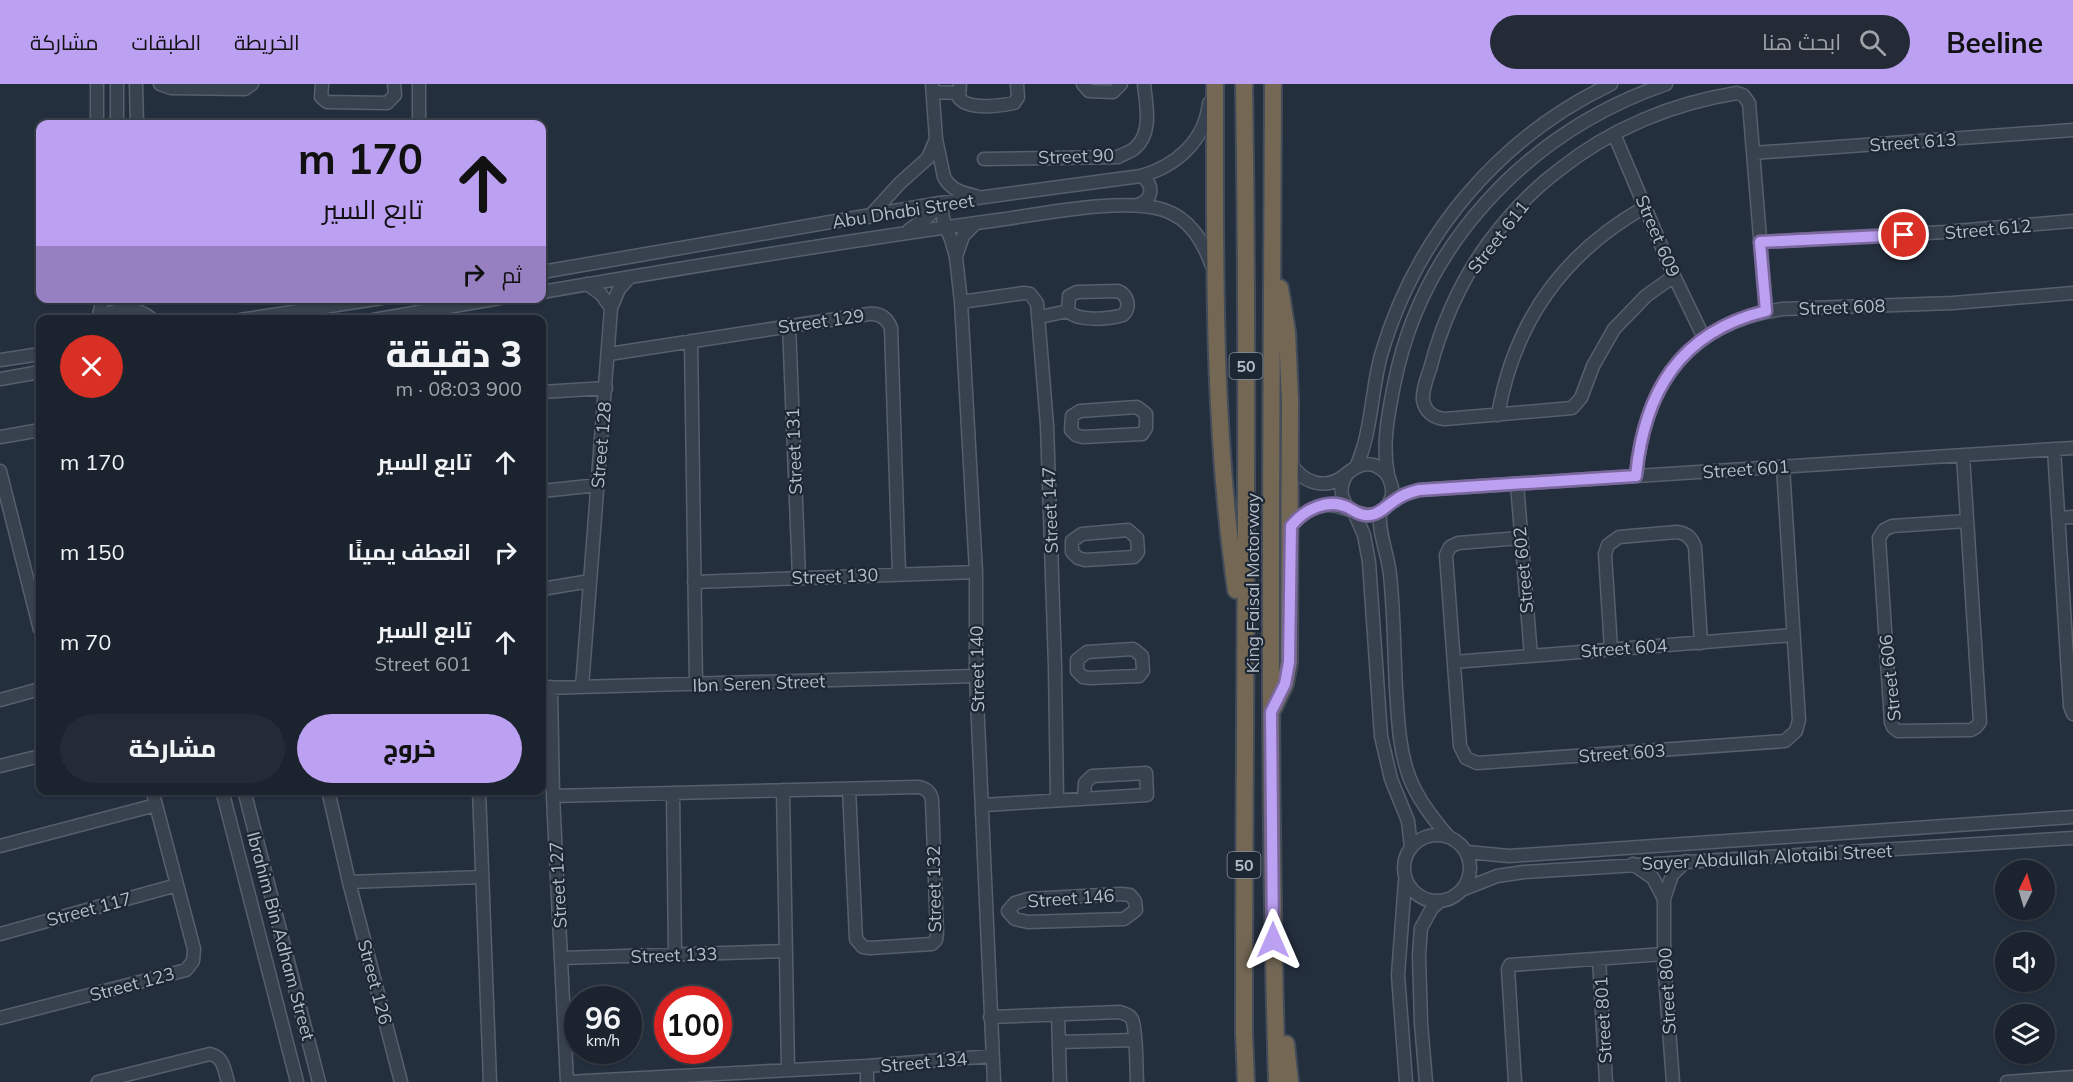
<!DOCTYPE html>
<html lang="ar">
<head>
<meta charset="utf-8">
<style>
  :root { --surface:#1b232e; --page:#242b36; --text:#f1f3f6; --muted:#a0a4aa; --line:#39404a; --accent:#bca0f2 }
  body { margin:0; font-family:Mulish,Cairo,sans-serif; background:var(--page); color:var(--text); direction:rtl; height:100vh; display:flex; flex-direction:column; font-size:22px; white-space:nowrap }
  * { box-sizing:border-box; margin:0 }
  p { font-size:20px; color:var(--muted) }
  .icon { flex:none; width:33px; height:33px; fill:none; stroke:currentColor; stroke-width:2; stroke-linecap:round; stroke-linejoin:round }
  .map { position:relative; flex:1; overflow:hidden; direction:ltr }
  .drawer { position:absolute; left:36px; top:231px; width:510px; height:480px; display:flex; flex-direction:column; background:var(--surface); border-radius:12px; box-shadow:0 2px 4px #0004,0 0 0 2px var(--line); direction:rtl }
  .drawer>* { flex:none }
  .guide { position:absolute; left:36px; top:36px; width:510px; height:183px; border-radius:12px; box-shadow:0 2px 4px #0004,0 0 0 2px var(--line); direction:rtl; background:#bca0f2; color:#111; overflow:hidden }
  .needle { width:39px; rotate:5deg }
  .tools { position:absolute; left:1995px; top:776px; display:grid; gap:12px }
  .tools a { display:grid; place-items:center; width:60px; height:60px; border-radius:50%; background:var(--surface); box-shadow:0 2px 4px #0004,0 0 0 2px var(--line); font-size:30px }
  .speed { position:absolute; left:564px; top:902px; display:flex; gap:12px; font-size:30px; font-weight:700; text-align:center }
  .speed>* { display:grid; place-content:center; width:78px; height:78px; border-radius:50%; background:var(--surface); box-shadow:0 2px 4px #0004,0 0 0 2px var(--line); line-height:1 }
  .speed small { font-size:15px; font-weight:400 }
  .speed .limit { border:9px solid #d22; background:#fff; color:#111 }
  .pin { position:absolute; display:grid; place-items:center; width:51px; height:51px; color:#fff; margin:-26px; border:3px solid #fff; border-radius:50%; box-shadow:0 2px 6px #0007 }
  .me { position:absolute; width:66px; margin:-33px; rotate:0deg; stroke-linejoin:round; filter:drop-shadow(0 0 4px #0008) }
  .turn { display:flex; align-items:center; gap:21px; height:126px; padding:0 24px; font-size:27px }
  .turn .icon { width:78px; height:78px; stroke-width:2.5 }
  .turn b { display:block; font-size:42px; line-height:51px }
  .then { display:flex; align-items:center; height:57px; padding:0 24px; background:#0003; gap:12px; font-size:22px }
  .round { display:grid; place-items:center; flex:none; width:63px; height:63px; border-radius:32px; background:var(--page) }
  .head { display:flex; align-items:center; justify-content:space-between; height:102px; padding:0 24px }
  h1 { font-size:36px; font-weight:800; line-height:45px }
  .cta { display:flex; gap:12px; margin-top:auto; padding:12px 24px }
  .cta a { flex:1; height:69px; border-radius:36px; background:var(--accent); color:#111; font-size:24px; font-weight:800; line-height:69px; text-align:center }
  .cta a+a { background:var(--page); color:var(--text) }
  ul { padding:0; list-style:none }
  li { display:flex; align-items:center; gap:18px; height:90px; padding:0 24px }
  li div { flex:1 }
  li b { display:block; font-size:22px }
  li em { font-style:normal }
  header { display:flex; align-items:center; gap:36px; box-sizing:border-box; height:84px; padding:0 30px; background:var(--accent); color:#111 }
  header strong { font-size:28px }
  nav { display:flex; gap:33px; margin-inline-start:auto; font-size:21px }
  .search { width:420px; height:54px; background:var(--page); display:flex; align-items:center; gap:15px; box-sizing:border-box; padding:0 21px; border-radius:33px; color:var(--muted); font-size:22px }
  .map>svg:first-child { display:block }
</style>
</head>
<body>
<header>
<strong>Beeline</strong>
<div class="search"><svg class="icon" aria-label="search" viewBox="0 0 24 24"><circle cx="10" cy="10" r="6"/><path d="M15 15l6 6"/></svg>ابحث هنا</div>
<nav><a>الخريطة</a><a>الطبقات</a><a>مشاركة</a></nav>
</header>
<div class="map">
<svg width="2073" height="998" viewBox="0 0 2073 998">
  <rect width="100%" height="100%" fill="#242f3e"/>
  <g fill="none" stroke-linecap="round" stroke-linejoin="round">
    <defs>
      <path id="minor" d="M97 0V40
        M136 0 137 40
        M160 0 171 4 245 5 252 0
        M322 0 321 13 327 18 387 19 395 11 394 0
        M932 0 936 55 944 93C951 106 962 109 976 112
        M960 0 959 14C969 26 999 22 1014 19L1018 13 1017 0
        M1083 0 1089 7 1113 8 1121 0
        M933 8 958 9
        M117 40V0
        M419 40V0
        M1614 50 1674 192 1704 254
        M1753 69 2073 46
        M984 75 1118 73C1123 70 1131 68 1135 64 1153 49 1146 20 1144 0
        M940 119 945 142 951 155 956 173 961 218 976 488V592L994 998
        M1137 121C1153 117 1155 100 1141 92
        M869 133 900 99 928 74 936 55
        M909 146 929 132 940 119
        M1760 158 1945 148 2073 137
        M956 172 963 152 976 139
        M542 188 940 119 1141 92C1176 82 1205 57 1209 19
        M1674 192 1646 212 1614 245 1593 282 1581 314 1572 324 1445 335C1434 334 1425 328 1423 316 1422 306 1427 294 1430 285 1442 239 1461 196 1489 158 1509 131 1532 106 1559 86 1610 45 1673 19 1737 9L1743 11 1749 19 1766 227
        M587 200 601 210 611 224
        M1118 207C1128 211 1131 223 1123 231 1109 235 1078 238 1068 227L1069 212 1077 208Z
        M542 208C693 182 845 157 998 136 1043 130 1122 113 1164 126 1191 135 1203 158 1212 182
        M961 218 1024 209 1030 210 1037 219 1047 341 1055 582 1057 716
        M1040 233 1068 227
        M98 235 103 214
        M98 236C115 223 136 221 153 236
        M240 236 382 214
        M373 236 500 214
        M789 241 799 493
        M691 257 696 601
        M609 270 869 230C880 229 887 234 891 244L899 490
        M0 276 40 270
        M0 295 40 288
        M542 308 606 304
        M1137 323 1146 330V344L1142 350 1083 353 1076 351 1071 346 1072 332 1080 327Z
        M1498 331C1514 238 1563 169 1645 123
        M0 353 40 346
        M2054 365 2070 622 2073 630
        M1963 372 1980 638 1976 643 1971 646 1898 647 1893 643 1891 638 1879 454 1884 446 1892 442 1967 437
        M1291 379C1302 399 1326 407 1345 391 1354 384 1362 378 1374 381 1381 384 1388 389 1390 397 1393 404 1393 412 1389 419 1373 445 1347 419 1326 421 1311 423 1300 431 1291 442
        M1356 383C1372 348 1371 308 1381 271 1416 152 1498 54 1611 0
        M0 387 40 546
        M1347 390C1339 402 1340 412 1348 424
        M1388 391C1382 361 1388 331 1394 301 1422 158 1530 47 1666 0
        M1636 392C1644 302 1688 239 1782 225L1953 219 2073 209
        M1517 400 1531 572
        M542 407 598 401
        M1388 421 1403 411 1419 406 2073 364
        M1354 428 1364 451 1369 478 1381 652 1391 695 1408 737 1411 763
        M1380 428C1378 450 1388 469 1390 491 1394 528 1394 567 1396 605 1398 635 1399 667 1410 695 1419 717 1433 735 1448 752
        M2059 434 2073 433
        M1128 446 1137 454 1138 468 1134 473 1085 476 1078 474 1072 468V457L1082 450Z
        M1520 454 1458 459 1450 463 1446 471 1460 662 1466 674 1477 679 1785 657 1796 647 1799 636 1783 383
        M694 498 976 488
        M542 505 590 497
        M1133 565 1142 572 1143 587 1139 592 1090 594 1083 593 1077 587V576L1087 568Z
        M1611 565 1605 470 1608 461 1619 453 1677 448C1686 449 1692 454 1695 463L1701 559
        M1454 578 1793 551
        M551 603 553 712 567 998
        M582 603 611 224 619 205 630 193
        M542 604 976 592
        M0 616 40 605
        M0 682 40 672
        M222 706 297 998
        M244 706 319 998
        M328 706 349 798 401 998
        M479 706 490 998
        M783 706 788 986
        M673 709 675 870
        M553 712C674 709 795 706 916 703 925 703 931 708 932 716L937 850 936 856 932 860 870 864 863 863 856 855 849 705
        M983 721 1147 711 1146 689 1092 692 1085 699 1084 715
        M1404 784a33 33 0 1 1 66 0a33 33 0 1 1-66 0Z
        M0 762 156 721
        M1467 768 1509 772 2073 733
        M1633 780 1653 794 1664 815
        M1405 797 1398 891 1406 998
        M349 798 482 793
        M1464 805 1497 792 1524 788 2073 754
        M1121 810 1130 811 1135 817 1136 826 1124 835 1028 838 1015 835 1008 827 1015 819 1028 815Z
        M0 850 177 801
        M561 874 786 867
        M1599 875 1606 998
        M1058 931 1060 998
        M990 933 1120 928C1124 930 1129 930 1132 935 1137 948 1136 983 1137 998
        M0 934 186 886 193 877 194 865 152 706
        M1059 958 1135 956
        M867 982V998
        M98 998 210 970C224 973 224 986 228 998
        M567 998 867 982 992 972
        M1426 998 1421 939 1419 871 1421 844 1432 824 1439 818
        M1515 998 1508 885 1510 881 1664 870
        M1673 998 1664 878V815L1672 791 1686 777
        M2007 998 2073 993"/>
      <path id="highway" d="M1215 0C1215 169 1212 338 1236 506
        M1244 0C1249 316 1244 632 1244 948L1246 998
        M1273 0C1272 333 1267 666 1277 998
        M1273 625 1285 600 1289 578 1290 316 1287 248 1280 204
        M1286 960 1290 998"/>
    </defs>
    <!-- minor casing -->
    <use href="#minor" stroke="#565f6c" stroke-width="15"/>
    <!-- highway casing -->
    <use href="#highway" stroke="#434c59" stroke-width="20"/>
    <!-- minor -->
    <use href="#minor" stroke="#38414e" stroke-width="12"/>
    <!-- highway -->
    <use href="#highway" stroke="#746855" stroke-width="16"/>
  </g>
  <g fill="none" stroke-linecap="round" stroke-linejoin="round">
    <defs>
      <path id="route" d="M1273 856 1271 628 1285 600 1289 578 1291 442C1304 426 1328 413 1349 424 1356 428 1361 432 1370 431 1380 430 1386 422 1394 417 1402 411 1410 408 1419 406L1636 392C1644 309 1679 248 1766 227L1760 158 1904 151"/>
    </defs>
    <!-- route casing -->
    <use href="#route" stroke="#7a689d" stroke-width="15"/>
    <!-- route -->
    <use href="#route" stroke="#bca0f2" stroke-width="10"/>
  </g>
  <g text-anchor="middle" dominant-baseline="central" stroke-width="4.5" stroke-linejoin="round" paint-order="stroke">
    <!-- shield labels -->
    <g fill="#1d2633" stroke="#878f9c" stroke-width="1.5">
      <rect x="1229.5" y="269" width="33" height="26" rx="4.5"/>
      <rect x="1227.5" y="768" width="33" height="26" rx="4.5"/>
    </g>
    <g font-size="16" font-weight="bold" fill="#b4bcc9">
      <text x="1246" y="282">50</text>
      <text x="1244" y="781">50</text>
    </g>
    <!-- street labels -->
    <g font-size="18" fill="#b4bcc9" stroke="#1d2633">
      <text transform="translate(1913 58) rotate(-4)">Street 613</text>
      <text transform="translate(1076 72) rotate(-2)">Street 90</text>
      <text transform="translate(903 127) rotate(-9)">Abu Dhabi Street</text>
      <text transform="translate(1988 145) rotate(-5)">Street 612</text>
      <text transform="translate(1658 152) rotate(67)">Street 609</text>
      <text transform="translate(1498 153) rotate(-52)">Street 611</text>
      <text transform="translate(1842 223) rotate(-2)">Street 608</text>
      <text transform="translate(821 237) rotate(-8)">Street 129</text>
      <text transform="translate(601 361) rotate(-85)">Street 128</text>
      <text transform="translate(794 367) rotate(-92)">Street 131</text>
      <text transform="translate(1746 385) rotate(-4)">Street 601</text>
      <text transform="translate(1050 426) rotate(-92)">Street 147</text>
      <text transform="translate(1523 486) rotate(-95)">Street 602</text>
      <text transform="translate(835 492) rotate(-2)">Street 130</text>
      <text transform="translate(1252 499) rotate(-90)">King Faisal Motorway</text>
      <text transform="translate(1624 564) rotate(-4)">Street 604</text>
      <text transform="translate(977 585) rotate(-91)">Street 140</text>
      <text transform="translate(1890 594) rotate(-96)">Street 606</text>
      <text transform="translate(759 599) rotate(-2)">Ibn Seren Street</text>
      <text transform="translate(1622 669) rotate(-4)">Street 603</text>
      <text transform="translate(1767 773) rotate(-3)">Sayer Abdullah Alotaibi Street</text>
      <text transform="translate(558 801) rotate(-93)">Street 127</text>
      <text transform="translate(934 805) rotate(-91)">Street 132</text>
      <text transform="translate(1071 814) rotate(-4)">Street 146</text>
      <text transform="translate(89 825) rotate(-15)">Street 117</text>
      <text transform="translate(281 852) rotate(75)">Ibrahim Bin Adham Street</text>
      <text transform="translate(674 871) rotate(-2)">Street 133</text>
      <text transform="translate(375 898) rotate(75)">Street 126</text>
      <text transform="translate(132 900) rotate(-15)">Street 123</text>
      <text transform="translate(1667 907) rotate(-93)">Street 800</text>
      <text transform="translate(1603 936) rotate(-93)">Street 801</text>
      <text transform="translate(924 978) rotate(-5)">Street 134</text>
    </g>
  </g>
</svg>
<div class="tools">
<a><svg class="needle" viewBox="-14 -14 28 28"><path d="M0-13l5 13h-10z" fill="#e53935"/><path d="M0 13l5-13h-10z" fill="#a0a4aa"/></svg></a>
<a><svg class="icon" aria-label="sound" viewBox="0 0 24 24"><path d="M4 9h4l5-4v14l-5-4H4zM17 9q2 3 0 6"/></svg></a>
<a><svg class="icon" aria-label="layers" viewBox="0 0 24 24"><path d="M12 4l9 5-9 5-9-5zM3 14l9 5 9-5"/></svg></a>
</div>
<div class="speed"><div>96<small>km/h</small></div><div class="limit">100</div></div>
<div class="pin" style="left:1904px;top:151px;background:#d93025"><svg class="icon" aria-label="arrive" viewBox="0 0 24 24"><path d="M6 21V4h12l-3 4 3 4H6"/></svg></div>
<svg class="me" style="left:1273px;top:856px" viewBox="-20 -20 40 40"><path d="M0-17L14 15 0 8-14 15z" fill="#bca0f2" stroke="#fff" stroke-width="4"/></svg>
<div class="guide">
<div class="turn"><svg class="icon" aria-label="ahead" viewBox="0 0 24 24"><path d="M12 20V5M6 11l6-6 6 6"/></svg><div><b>170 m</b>تابع السير</div></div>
<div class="then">ثم<svg class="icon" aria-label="right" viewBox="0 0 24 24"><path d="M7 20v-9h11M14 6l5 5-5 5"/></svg></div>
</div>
<section class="drawer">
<div class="head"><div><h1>3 دقيقة</h1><p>900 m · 08:03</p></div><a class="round" style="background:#d93025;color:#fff"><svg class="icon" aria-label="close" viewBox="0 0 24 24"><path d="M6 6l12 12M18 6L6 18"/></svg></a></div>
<ul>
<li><svg class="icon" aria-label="ahead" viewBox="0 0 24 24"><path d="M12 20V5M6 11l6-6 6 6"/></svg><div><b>تابع السير</b></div><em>170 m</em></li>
<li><svg class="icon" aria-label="right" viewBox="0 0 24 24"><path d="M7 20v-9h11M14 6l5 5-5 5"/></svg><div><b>انعطف يمينًا</b></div><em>150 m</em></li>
<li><svg class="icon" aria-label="ahead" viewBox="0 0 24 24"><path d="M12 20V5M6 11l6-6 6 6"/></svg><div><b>تابع السير</b><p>Street 601</p></div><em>70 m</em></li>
</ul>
<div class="cta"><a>خروج</a><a>مشاركة</a></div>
</section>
</div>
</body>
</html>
